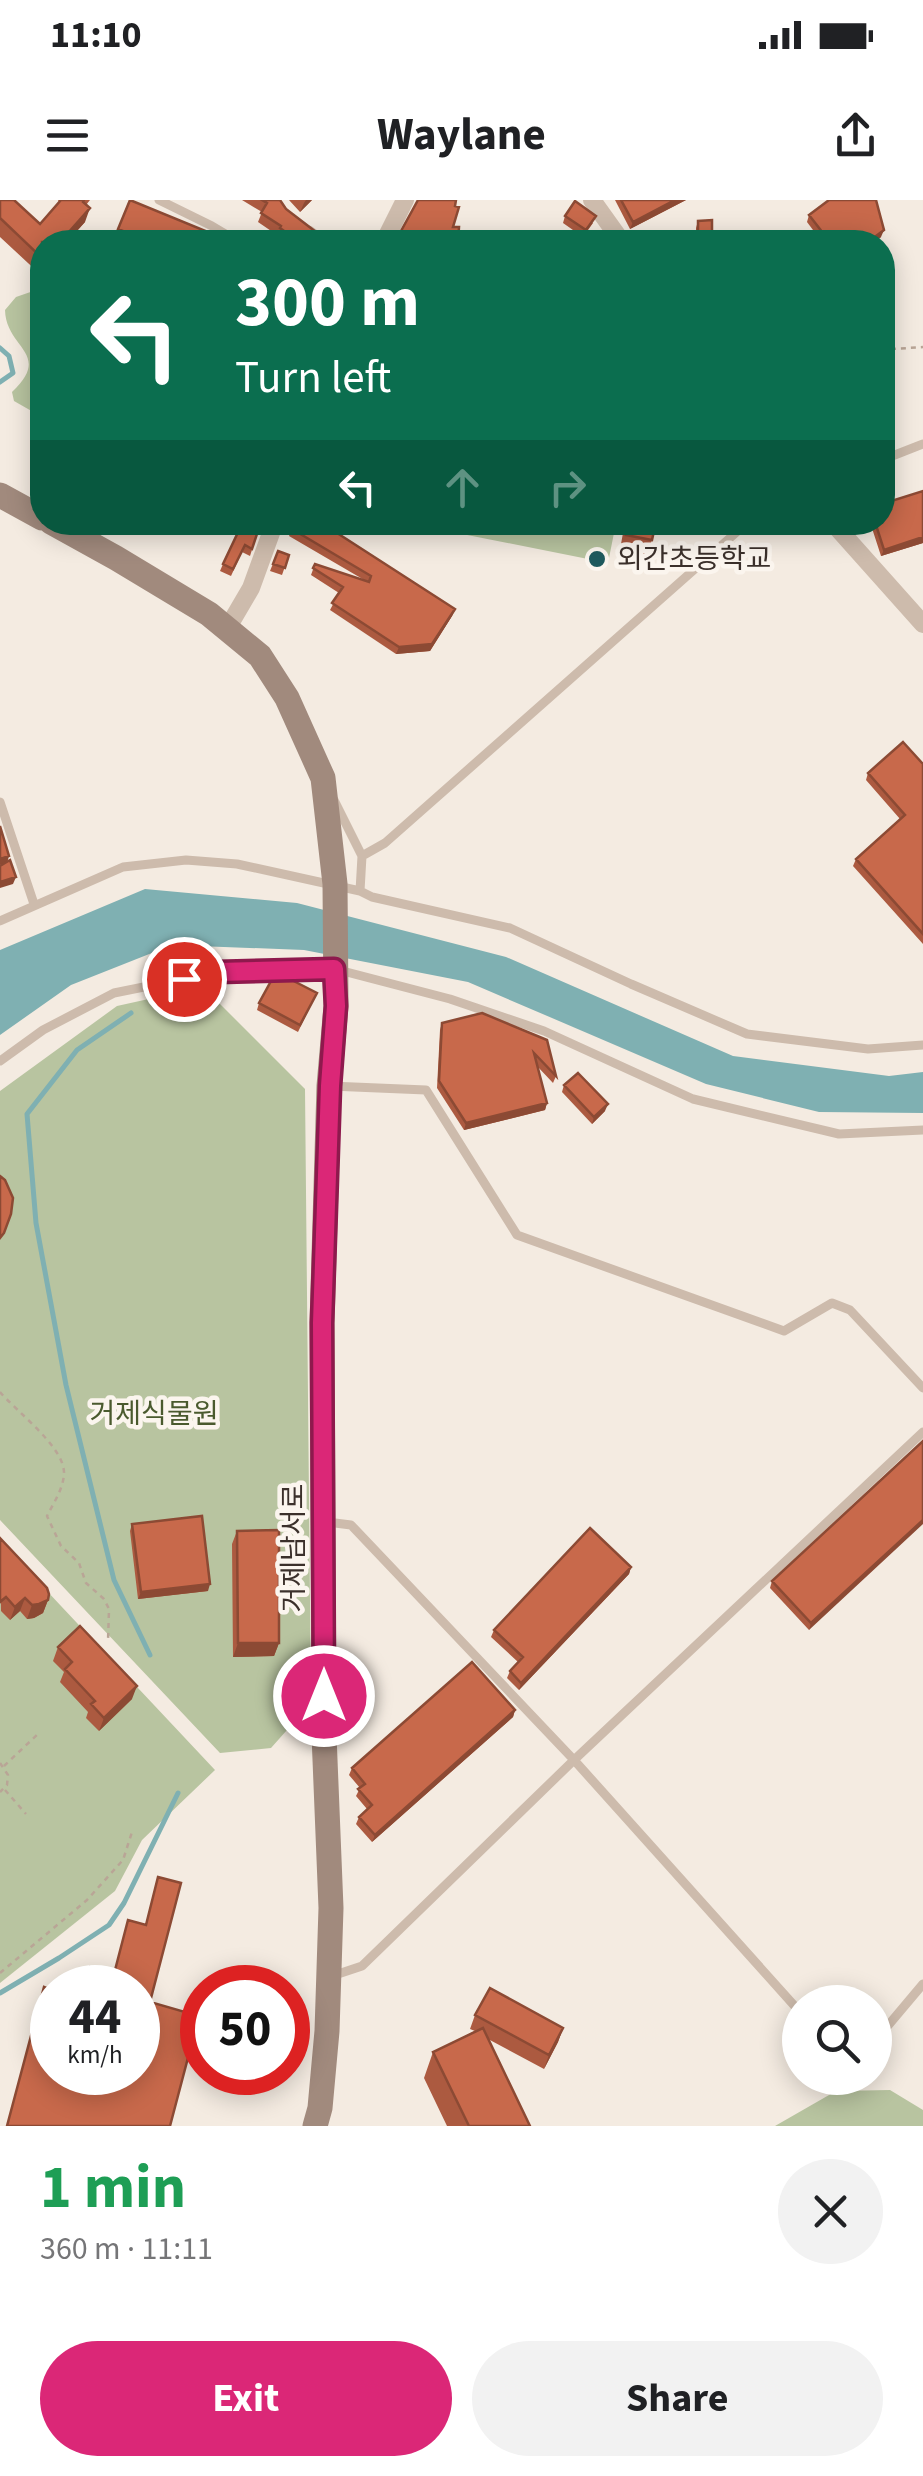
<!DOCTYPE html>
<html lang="en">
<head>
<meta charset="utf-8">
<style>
  :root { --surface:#fff; --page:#f2f2f2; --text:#202124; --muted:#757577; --accent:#db2777 }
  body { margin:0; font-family:"Source Sans 3","Noto Sans KR",sans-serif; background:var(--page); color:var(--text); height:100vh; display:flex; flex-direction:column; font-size:38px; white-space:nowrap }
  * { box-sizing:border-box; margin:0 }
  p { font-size:32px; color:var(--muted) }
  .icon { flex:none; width:55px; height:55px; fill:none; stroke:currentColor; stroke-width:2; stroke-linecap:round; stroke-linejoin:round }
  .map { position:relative; height:1926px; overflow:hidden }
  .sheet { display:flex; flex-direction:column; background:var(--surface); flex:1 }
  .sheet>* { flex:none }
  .banner { position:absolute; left:30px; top:30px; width:865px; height:305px; border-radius:40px; box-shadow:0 5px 25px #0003; background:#0b6e4f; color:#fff; overflow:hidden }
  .buttons { position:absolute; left:782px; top:1785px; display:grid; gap:20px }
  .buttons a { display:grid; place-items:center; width:110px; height:110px; border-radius:50%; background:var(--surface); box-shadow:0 5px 25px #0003; font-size:50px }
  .speed { position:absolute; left:30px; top:1765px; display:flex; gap:20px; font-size:50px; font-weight:700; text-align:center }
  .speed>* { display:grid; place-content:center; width:130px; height:130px; border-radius:50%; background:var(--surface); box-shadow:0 5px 25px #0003; line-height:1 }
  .speed small { font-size:25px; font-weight:400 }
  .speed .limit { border:15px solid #d22; background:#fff; color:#111 }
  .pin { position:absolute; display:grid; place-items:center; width:85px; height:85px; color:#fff; margin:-42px; border:5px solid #fff; border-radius:50%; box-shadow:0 2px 10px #0007 }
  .me { position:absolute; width:110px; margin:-55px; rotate:0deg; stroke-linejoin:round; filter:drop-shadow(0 0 8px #0008) }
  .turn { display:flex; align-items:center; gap:35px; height:210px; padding:0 40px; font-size:45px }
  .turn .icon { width:130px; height:130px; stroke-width:2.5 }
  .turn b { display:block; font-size:70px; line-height:85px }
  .lanes { display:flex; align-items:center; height:95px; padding:0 40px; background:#0003; justify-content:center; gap:50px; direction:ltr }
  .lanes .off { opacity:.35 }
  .round { display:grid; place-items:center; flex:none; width:105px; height:105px; border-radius:52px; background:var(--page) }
  .headline { display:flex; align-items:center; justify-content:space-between; height:170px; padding:0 40px }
  h1 { font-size:60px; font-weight:700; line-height:75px; color:#1e9e55 }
  .primary-button { display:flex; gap:20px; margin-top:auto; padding:20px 40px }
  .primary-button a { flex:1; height:115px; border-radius:60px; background:var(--accent); color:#fff; font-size:40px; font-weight:700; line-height:115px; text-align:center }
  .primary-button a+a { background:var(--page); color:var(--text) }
  .status { display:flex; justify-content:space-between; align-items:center; height:70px; padding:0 50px; background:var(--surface); direction:ltr }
  .status svg { height:28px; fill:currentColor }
  header { display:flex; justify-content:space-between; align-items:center; height:130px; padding:0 40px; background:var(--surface); font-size:45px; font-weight:700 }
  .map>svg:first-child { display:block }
</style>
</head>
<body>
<div class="status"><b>11:10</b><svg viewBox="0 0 49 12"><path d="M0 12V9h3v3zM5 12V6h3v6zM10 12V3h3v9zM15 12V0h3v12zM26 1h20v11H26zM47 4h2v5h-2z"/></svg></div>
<header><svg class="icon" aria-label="menu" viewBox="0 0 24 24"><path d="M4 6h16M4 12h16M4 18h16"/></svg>Waylane<svg class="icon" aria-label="share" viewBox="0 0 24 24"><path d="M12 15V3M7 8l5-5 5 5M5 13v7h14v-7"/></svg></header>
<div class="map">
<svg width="923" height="1926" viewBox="0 0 923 1926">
  <rect width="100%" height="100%" fill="#f4ebe1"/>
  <!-- green -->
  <path fill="#b8c4a0" d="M42 88V217L14 201 12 192C53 153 6 149 5 110L16 97Z
    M444 322H616V323L608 363 442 330Z
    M203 787 305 889 311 1503 271 1548 220 1553 0 1320V891L117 806Z
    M0 1341 215 1570 142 1640 115 1691 0 1783Z
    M890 1890 923 1910V1926H775L836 1891Z"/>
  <!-- water -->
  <path fill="#7fb0b2" d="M145 689 297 703 506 757 733 856 889 876 923 872V913L819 912 706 884 468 782 304 750 172 745 71 785 0 835V750Z"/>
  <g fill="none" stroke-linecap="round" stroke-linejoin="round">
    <!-- stream -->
    <path stroke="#7fb0b2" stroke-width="5" d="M0 148 9 156 13 173 0 182
      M131 813 77 850 27 914 36 1023 66 1185 114 1380 150 1455
      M0 1793 59 1758 109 1725 124 1703 178 1593"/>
    <!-- path -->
    <path stroke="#b9a596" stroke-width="2.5" stroke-dasharray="5 5" stroke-linecap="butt" d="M794 36 800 42
      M882 144 893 149 923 147
      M0 1192C17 1212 63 1246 64 1272 64 1288 54 1302 47 1316L61 1346 79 1363 86 1383 104 1399 109 1409 108 1441
      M0 1563 8 1575 7 1585 0 1592
      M4 1566 40 1532
      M5 1590 26 1614
      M0 1773 87 1700 123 1660 133 1629"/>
    <!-- lane -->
    <path stroke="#cdbbac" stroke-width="9" d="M159 0 212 26 239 42
      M309 30 326 42
      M882 260 923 244
      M334 600 362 656
      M0 602 34 704
      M360 691 372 697 510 728 631 784 747 834 868 849 923 845
      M0 721 123 667 186 660 237 664 360 691 362 656 385 643 748 322
      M0 861 43 830 114 793 218 772 335 769 450 799 544 831 693 899 839 934 923 930
      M330 886 426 890 517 1035 784 1131 832 1103 850 1110 923 1188
      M327 1322 351 1325 574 1560 800 1812
      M332 1776 362 1766 574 1560 923 1232
      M875 1841 923 1784"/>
    <!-- street -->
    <path stroke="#cdbbac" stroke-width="18" d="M592 0 622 42
      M384 42 405 0
      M832 322 923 424
      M227 429 251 388 275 322"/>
    <!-- secondary -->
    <path stroke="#a18a7d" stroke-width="25" d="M0 295 42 318
      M51 322 116 358 209 414 260 456 287 498 323 578 335 684 336 806 329 886 322 1123 324 1535 331 1708 327 1831 320 1908 315 1926"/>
  </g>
  <!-- wall -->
  <path fill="#ac5a40" d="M0 0 40 24 59 2 58 0H90L86 5 85 22 67 42H42V76L0 37Z
    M130 0 222 42H131L115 36Z
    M242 0H280L312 42H284L276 37 277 35 258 22 262 12Z
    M289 0H312L300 12Z
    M615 0H686L630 29Z
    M809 15 881 37 875 42H822L807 22Z
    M565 16 593 23 583 37 563 23Z
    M698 21 712 42H696V28Z
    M923 291V343L881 356 870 322H882Z
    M165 322H184L180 330Z
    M625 322H656L652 340 645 360 619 355Z
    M292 329 455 409 452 416 430 451 396 454 330 410 339 393 311 375 315 364 366 381 289 336Z
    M257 334 250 356 242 352 231 376 220 371 223 364Z
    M278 351 289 355 282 375 270 371Z
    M923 564V744L853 666 856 659 900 619 866 580 868 573Z
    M317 793 298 832 257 810 259 803Z
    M442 823 547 840 556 876 553 883 537 866 547 903 545 910 464 930 437 888 440 830Z
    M564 885 605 911 592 924 562 892Z
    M923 1241 809 1430 770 1388 772 1381Z
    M132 1324 208 1391 138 1399 130 1331Z
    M237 1331 279 1443 274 1456 233 1457 232 1344Z
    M0 1338 48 1400 43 1413 34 1418 27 1419 20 1411 10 1420 1 1411Z
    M631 1367 629 1374 519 1490 507 1478 510 1471 518 1462 491 1437 494 1430Z
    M58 1447 132 1499 99 1531 86 1518 88 1512 60 1482 64 1472 53 1461Z
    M515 1510 513 1517 372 1642 356 1624 359 1617 367 1609 356 1596 360 1588 349 1575 352 1568Z
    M475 1815 563 1828 558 1842 544 1869 488 1839 530 1926H447L424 1878 433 1852 475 1831 470 1829Z"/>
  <!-- shaded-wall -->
  <path fill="#8c4a34" d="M306 0H312L300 12 304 3Z
    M675 0H686L630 29 633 22Z
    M90 8 85 22 67 42H60Z
    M884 30 881 37 875 42H868Z
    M923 337V343L881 356 884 350Z
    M455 409 452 416 430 451 396 454 399 447Z
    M9 656 7 663 0 665V659Z
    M16 677 13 684 0 688V682Z
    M547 903 545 910 464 930 466 923Z
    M608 904 605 911 592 924 594 917Z
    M923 1320V1324L809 1430 811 1423Z
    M631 1367 629 1374 519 1490 521 1483Z
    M210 1384 208 1391 138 1399 141 1392Z
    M25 1398 20 1411 10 1420 15 1407Z
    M48 1400 43 1413 34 1418 27 1419 32 1405Z
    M238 1443H279L274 1456 233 1457Z
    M137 1486 132 1499 99 1531 104 1518Z
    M515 1510 513 1517 372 1642 375 1635Z
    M563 1828 558 1842 544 1869 549 1855Z"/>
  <!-- building -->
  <path fill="#c8694b" stroke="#8c4a34" stroke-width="2.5" d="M0 0H14L40 24 61 0H84L83 2 90 8 60 42H42V58L0 18Z
    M130 0 213 34 222 42H149L118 29Z
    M262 0H280L286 9 316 32 308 42H291L294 38 280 28 281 26 261 13 267 3Z
    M418 0H456L455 6 459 7 453 27H459L458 42H395Z
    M621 0H675L633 22Z
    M829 0H876L884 30 868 42H830L809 15Z
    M575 1 596 16 586 30 565 16Z
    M712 20V42H698V21Z
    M923 291V337L884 350 875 322H882V304Z
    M295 322H320L455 409 432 444 399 447 332 403 343 387 313 368 315 364 369 382 371 376 292 329Z
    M629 322H656L652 340 626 335Z
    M241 326 257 334 252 349 245 345 233 369 223 364Z
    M278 351 289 355 285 368 273 364Z
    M903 542 923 564V734L856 659 905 615 868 573Z
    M0 626 9 656 0 659Z
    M10 660 16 677 0 682V666Z
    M276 772 317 793 300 825 259 803Z
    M482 813 547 840 556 876 534 853 547 903 466 923 439 881 442 823Z
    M578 873 608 904 594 917 564 885Z
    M0 976 5 980 13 998 11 1014 4 1033 0 1038Z
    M923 1241V1320L811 1423 772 1381Z
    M202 1316 210 1384 141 1392 132 1324Z
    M590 1328 631 1367 521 1483 510 1471 523 1457 494 1430Z
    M279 1330V1443H238L237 1331Z
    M0 1338 47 1388 49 1394 48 1400 39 1404 32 1405 25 1398 15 1407 6 1397 0 1402Z
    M80 1426 137 1486 104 1518 91 1504 95 1501 65 1469 72 1462 58 1447Z
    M472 1462 515 1510 375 1635 359 1617 372 1605 358 1589 365 1584 352 1568Z
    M158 1677 181 1683 150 1802 199 1816 170 1926H7L44 1787 52 1790V1872H138V1788H85L90 1767 114 1774 128 1720 146 1725Z
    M490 1788 563 1828 549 1855 475 1815Z
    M483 1828 530 1926H469L433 1852Z"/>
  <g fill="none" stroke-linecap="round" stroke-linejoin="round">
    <defs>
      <path id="route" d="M184 779 218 772 334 769 336 806 330 886 322 1123 324 1496"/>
    </defs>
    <!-- route casing -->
    <use href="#route" stroke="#8e194d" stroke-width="25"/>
    <!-- route -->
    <use href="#route" stroke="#db2777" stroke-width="18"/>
  </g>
  <!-- markers -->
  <circle fill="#1f5a5e" stroke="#fbf5ee" stroke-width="4" cx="597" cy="359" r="10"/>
  <g text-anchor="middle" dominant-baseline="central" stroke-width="9" stroke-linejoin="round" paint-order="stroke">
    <!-- poi labels -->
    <g font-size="28" fill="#3b302b" stroke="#fbf5ee" text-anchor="start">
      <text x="617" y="359">외간초등학교</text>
    </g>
    <!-- park labels -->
    <g font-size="28" fill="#4a5a2e" stroke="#fbf5ee">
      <text x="154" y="1214">거제식물원</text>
    </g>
    <!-- street labels -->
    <g font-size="28" fill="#3b302b" stroke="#fbf5ee">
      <text transform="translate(294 1348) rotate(-90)">거제남서로</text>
    </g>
  </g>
</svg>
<div class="buttons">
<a><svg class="icon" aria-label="search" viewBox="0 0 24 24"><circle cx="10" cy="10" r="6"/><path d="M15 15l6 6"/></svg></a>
</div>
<div class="speed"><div>44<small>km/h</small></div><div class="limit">50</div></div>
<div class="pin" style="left:184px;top:779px;background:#d93025"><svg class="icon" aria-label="arrive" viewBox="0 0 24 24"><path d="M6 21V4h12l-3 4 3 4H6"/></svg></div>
<svg class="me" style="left:324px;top:1496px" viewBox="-20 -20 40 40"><circle r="17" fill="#db2777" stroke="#fff" stroke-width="3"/><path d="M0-11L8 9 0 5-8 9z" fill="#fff"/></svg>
<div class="banner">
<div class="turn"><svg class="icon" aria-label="left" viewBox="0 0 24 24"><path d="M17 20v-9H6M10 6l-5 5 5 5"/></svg><div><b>300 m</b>Turn left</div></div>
<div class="lanes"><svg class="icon" aria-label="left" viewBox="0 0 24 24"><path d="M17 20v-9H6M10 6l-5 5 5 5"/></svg><svg class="icon off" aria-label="ahead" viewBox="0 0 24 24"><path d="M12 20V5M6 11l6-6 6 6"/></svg><svg class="icon off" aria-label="right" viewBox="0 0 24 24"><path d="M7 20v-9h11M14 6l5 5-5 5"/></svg></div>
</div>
</div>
<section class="sheet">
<div class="headline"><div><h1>1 min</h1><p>360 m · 11:11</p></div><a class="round"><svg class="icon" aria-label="close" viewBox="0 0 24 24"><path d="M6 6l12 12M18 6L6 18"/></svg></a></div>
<div class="primary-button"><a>Exit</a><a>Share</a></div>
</section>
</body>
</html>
